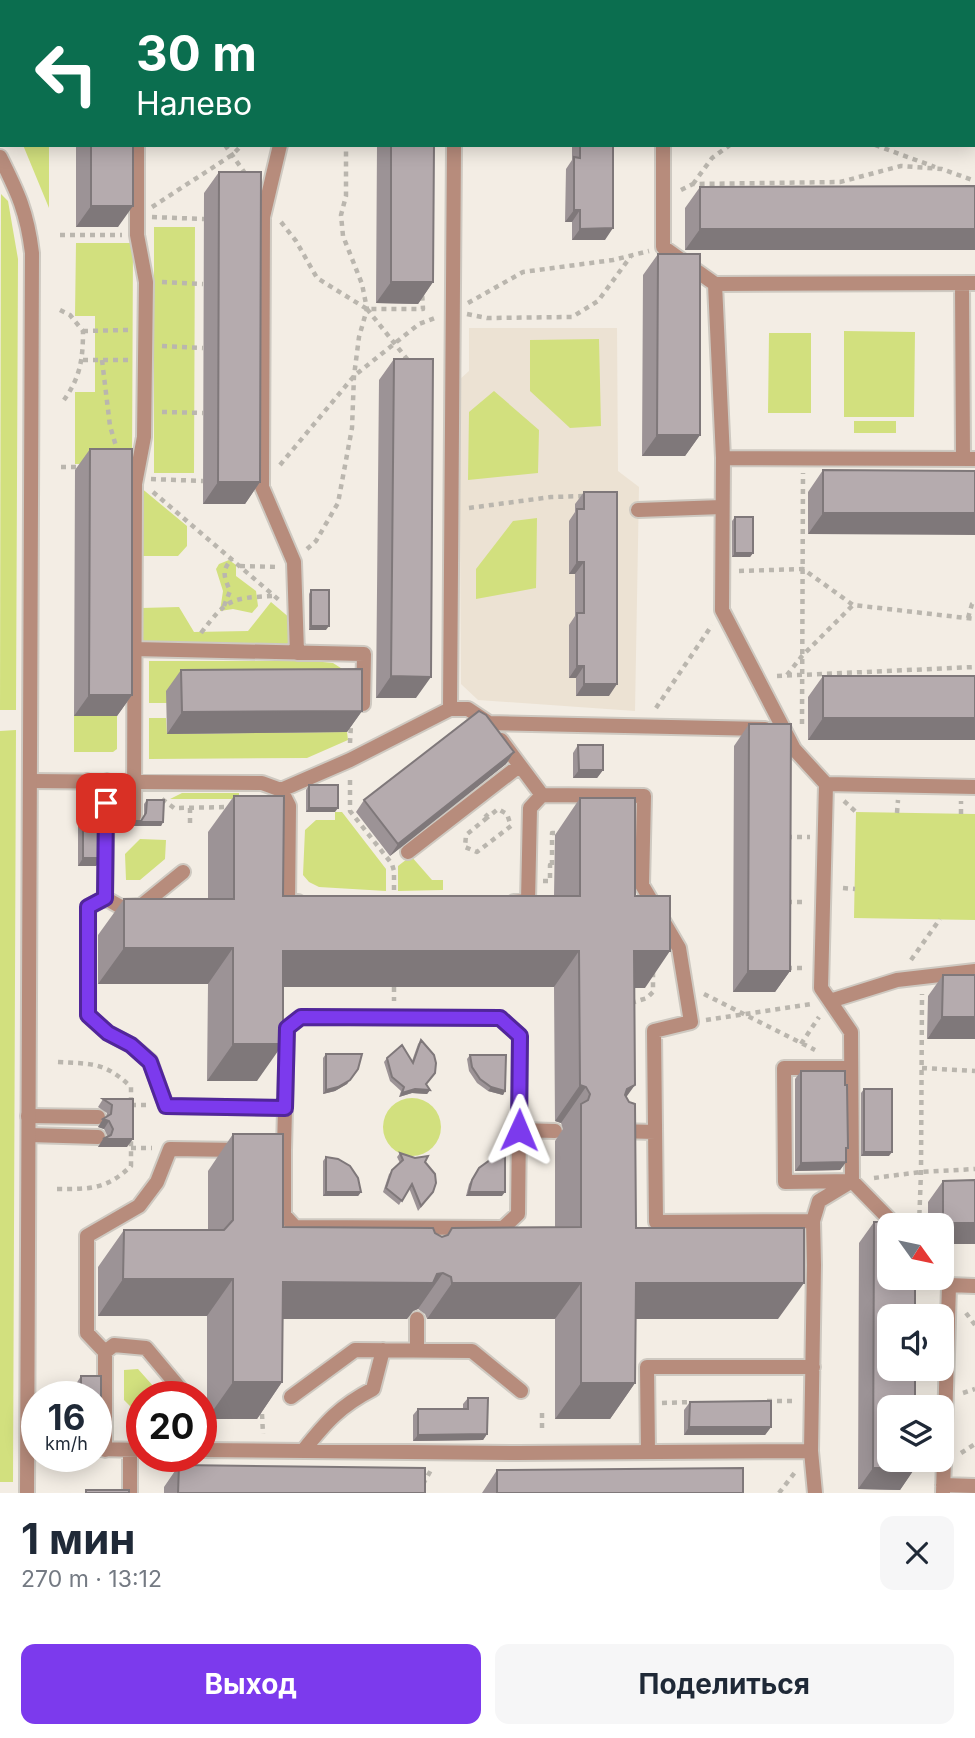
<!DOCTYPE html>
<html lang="ru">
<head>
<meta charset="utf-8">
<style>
  :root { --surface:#fff; --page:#f6f6f7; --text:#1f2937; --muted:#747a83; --accent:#7c3aed }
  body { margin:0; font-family:Inter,sans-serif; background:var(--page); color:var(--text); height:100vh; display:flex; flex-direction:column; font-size:26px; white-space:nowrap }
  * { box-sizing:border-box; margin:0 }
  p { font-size:23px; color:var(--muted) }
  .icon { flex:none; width:38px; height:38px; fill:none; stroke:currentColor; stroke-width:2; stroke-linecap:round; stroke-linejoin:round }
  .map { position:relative; height:1493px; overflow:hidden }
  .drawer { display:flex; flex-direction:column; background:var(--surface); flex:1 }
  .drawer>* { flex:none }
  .guide { position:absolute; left:0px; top:0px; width:976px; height:147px; box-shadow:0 4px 18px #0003; background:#0b6e4f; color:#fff; overflow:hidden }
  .needle { width:46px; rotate:123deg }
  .fabs { position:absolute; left:877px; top:1213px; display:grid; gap:14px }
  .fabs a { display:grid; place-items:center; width:77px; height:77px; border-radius:14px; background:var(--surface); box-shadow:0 4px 18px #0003; font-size:35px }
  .speed { position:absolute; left:21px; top:1381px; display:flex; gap:14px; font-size:35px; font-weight:700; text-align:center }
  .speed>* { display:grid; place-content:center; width:91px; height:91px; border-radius:50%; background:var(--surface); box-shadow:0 4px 18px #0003; line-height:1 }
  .speed small { font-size:18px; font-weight:400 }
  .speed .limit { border:10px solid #d22; background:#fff; color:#111 }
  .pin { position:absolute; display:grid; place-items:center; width:60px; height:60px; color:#fff; margin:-30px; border-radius:14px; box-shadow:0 4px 10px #0006 }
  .me { position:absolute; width:77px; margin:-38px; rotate:1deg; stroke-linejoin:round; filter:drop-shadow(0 0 5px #0008) }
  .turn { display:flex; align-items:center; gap:24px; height:147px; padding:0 21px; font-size:32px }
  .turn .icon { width:91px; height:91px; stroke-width:2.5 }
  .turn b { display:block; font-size:49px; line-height:60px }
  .round { display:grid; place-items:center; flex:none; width:74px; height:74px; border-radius:14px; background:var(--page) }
  .head { display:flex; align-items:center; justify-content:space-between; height:119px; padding:0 21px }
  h1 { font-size:42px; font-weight:700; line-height:52px }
  .primary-button { display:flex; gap:14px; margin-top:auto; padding:14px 21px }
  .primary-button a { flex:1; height:80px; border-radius:14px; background:var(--accent); color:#fff; font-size:28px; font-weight:700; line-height:80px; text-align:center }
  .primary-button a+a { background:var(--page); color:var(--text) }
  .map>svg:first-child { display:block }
</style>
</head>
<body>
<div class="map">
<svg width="975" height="1493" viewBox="0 0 975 1493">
  <rect width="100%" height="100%" fill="#f3ede4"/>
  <!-- built -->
  <path fill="#ece2d3" d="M469 328H617L618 471 639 487 635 711 478 700 461 684 459 380 469 371Z"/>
  <!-- green -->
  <path fill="#d2e07e" d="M23 145H49V208Z
    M1 194 8 201 18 259 16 710H0Z
    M154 227H195L194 473H154Z
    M76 243H133L132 464H75V392H95V316H75Z
    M844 331 915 332 914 417H844Z
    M769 333H811V413H768Z
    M599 339 601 426 570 428 530 391V340Z
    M494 391 539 430 538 473 468 480 469 412Z
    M854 421H896V433H854Z
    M140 487 187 526V546L178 556H141Z
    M537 518 536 588 476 599V569L513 521Z
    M229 560 236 565V576L256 591 258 606 252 613 233 609 220 611 223 591 216 569 219 564Z
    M271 602 291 619 290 649 140 646 141 608 179 607 194 632 248 631Z
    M149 661H313L333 663 347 672 166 703H149Z
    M74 716H117V749L113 752H74Z
    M149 718H166L167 734 347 732 348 740 307 758 149 759Z
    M16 730 13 1482H0V731Z
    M182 793H239V799H170Z
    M335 812H342L386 869V891L319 887 309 882 303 875 305 830 316 820H335Z
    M856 812 975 814V920L854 918Z
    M140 839 166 840 165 859 140 880H126L125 854Z
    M411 856 432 880H443V890L398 891V866Z
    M383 1127a29 29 0 1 1 58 0a29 29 0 1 1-58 0Z
    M138 1369 162 1396H142V1412L137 1413 124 1400V1370Z"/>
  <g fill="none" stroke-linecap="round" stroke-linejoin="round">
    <defs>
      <path id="lane" d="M137 0V2
        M455 2V0
        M665 2V0
        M280 145 263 217 262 487 294 562 297 653
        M663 145V247L715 284 975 283
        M715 284 723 458 975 459
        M962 284 963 459
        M723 458 722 610 794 749 826 784 975 787
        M638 510 722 507
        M134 649 364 654 363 704
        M450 709 454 145
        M501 740 542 795
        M30 781 262 783 281 790 289 806 288 903 298 902
        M107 781 105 898 88 907V1015L108 1033 131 1045 150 1061 166 1106 285 1108 287 1028 301 1017 500 1018 520 1036 518 1214 503 1228 295 1227 284 1215V1150H267
        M281 790 350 760 450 709H468L489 723 765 729
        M134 816 135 484 144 437 146 282 137 235V145
        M87 824V781
        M408 852 519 766
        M105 898 121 907 141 906 183 872
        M514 902 528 901 530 808 542 795 644 796 642 885 679 948 691 1022 654 1031 656 1222 813 1221
        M830 1001 897 980 975 971
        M851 1068H784L785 1182 852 1181 895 1225
        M28 1116 98 1117
        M519 1130 555 1131
        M618 1131 655 1132
        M29 1135 98 1137
        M284 1150 285 1108
        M417 1319V1350
        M105 1352 114 1345 146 1348 182 1391
        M291 1397 355 1350 472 1351 521 1391
        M98 1449 142 1450
        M105 1450V1352L87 1333V1236L139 1206 157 1182 170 1149 240 1150
        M130 1450V1493
        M201 1450 518 1453 811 1451
        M303 1451C326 1422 340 1406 373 1389L383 1350
        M648 1452 647 1367H813
        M943 1485 975 1486
        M815 1493 811 1451 814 1265 813 1221 819 1201 852 1181 851 1032 821 988 826 784
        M943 1493 949 1285 975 1286"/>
      <path id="street" d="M0 157C18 193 27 212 32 253L27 1493"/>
    </defs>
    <!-- lane casing -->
    <use href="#lane" stroke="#cec9c1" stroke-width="18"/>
    <!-- street casing -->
    <use href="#street" stroke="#cec9c1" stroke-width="18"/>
    <!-- path -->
    <path stroke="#bab6ae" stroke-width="4.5" stroke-dasharray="5 5" stroke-linecap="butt" d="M421 2V0
      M225 145 247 176
      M875 145 935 167
      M693 184 712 158 730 145
      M681 190 693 184 840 182 901 166 942 169 975 181
      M152 207 232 155 242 145
      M152 217 204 219
      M281 222 296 241 317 278 367 309H423L422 292
      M60 235H122
      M162 282 203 284
      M468 303 523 272 613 260 649 251
      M367 309 411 364
      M60 310 70 315 83 331C83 361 80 379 61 404
      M467 314 487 318 572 317 598 301 631 256
      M83 331 128 330
      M162 346 203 348
      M83 360H130
      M102 360 110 426 118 453
      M162 412 203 413
      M280 465 354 376 419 324 435 318
      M61 467H80
      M151 479 203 481
      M153 492 279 600
      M469 508 551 497 586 496
      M307 549 316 541 338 503 352 428 354 376 359 337 367 309 362 284 343 236 341 215 346 196V145
      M240 566 280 567
      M739 571 803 569 853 605 975 619
      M224 606 230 591C224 576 221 571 232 559
      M968 618 972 604 975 602
      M201 633C227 599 230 598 273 596
      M787 675 802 656 853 605
      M777 676 975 667
      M656 708 712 625
      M802 724 803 473
      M350 743 351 724
      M350 780V811L392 864 394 871V899
      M162 799 174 808 231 807
      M844 801 856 812
      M190 808V826
      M897 813 898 800
      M485 814 488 817 498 809 507 814 511 826 477 852 465 847 466 835 488 817
      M961 814V801
      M787 837H810
      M552 865V833H562
      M543 881H550V865H553
      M843 888 855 889
      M787 902H806
      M911 960 940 919
      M787 968H806
      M394 987V1001
      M704 994 815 1050
      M631 1003 647 998 653 992V970
      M706 1020 812 1004
      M801 1044 819 1017
      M58 1062C92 1064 105 1062 131 1087V1104
      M922 1068 975 1071
      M131 1105H148
      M131 1148H152
      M874 1178 921 1172 975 1169
      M57 1189C90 1189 106 1190 131 1166V1137
      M919 1225 921 1172 922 994
      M966 1313 975 1325
      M963 1393 975 1389
      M767 1401H797
      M662 1403 692 1402
      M542 1413V1433
      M262 1414 263 1434
      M961 1453 975 1444
      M418 1493 431 1470
      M779 1493 796 1471"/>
    <!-- lane -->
    <use href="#lane" stroke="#b78c7c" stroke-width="14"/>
    <!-- street -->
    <use href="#street" stroke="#b78c7c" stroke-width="14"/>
  </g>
  <!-- wall -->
  <path fill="#9c9396" d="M76 0H133V2H76Z
    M686 0H975V2H685Z
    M76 145H133L118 227H76Z
    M377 145H434L433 282 418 304 376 303Z
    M572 145H613L605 240H572V222H565L566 169 572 160Z
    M219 172 260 482 245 504H203L204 193Z
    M975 186V250H685V208L700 187Z
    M658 254 700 435 685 456H642L643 275Z
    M394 359 416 698H376L379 380Z
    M90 449 132 695 117 716H74L75 470Z
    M823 470 975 471 808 534V492Z
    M584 492 609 696H576V678H569V625L575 616V574H569V521L575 512V504Z
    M735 517 753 553 750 557H732V521Z
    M311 590 326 630H309V594Z
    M181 670 362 711 347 732 167 734 166 691Z
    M823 676H975V740H808V697Z
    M749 724 790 971 775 992H733L734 746Z
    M578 745 603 770 597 778H573V753Z
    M514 752 506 764 390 856 356 812 364 800Z
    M309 785 335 812H306V790Z
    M234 796 283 896H554L555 835 580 798 635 896 645 988H635L626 1097 636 1228 778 1319H636L635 1383 610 1419H555V1319H427L425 1314 418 1309 413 1311 407 1319H283L282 1382 257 1419H207V1316H98V1267L124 1230H208V1171L233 1134 283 1227 435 1233 442 1237 447 1236 452 1228H555V1141L563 1129 561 1123 555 1121 554 987H283L257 1081H207L208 984H98V935L124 899H208V832Z
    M147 800 163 822 161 826H125V819L128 815 133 821H141L144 817V804Z
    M102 816V858L96 866H78V826L83 818 87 824 93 826 97 823Z
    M943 975H975L927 1039 928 996Z
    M421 1040 426 1085 430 1090 427 1094 412 1093 399 1097 401 1091 390 1081 384 1062 387 1058 412 1061 418 1044Z
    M326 1054 358 1069 347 1084 335 1091 323 1094V1058Z
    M470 1055 505 1091 503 1095 488 1091 477 1083 469 1071 467 1059Z
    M801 1071 848 1148 846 1151V1162L840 1170 795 1171V1079Z
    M864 1089 889 1156H861V1093Z
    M103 1099H133L127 1147H98L108 1137 104 1129 98 1127 106 1118 107 1113 98 1107Z
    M400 1153 425 1162 433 1192 418 1211 409 1188 399 1205 383 1192 389 1174 400 1163 397 1157Z
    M326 1157 361 1192 358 1196H323V1161Z
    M479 1168 502 1196H466L469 1184Z
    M975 1180V1244H942V1225H928V1202L943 1181Z
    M874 1222 915 1468 900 1490 858 1489 859 1243Z
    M81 1376H101V1421L96 1428V1396H76V1384Z
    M468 1398 487 1434 483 1440 413 1441V1415L418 1409H463V1404Z
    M690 1402 771 1427 765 1435H684V1410Z
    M179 1465 425 1493H164V1487Z
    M497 1470 743 1493H482Z"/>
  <!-- shaded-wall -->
  <path fill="#7f787a" d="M172 0H420L419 2H171Z
    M91 206H133L118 227H76Z
    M574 210H580L572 222H565Z
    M613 228 605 240H572L580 229Z
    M700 229H975V250H685Z
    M391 282H433L418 304 376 303Z
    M657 435H700L685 456H642Z
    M218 482H260L245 504H203Z
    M823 513H975V535L808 534Z
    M735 553H753L750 557H732Z
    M577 562H584L575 574H569Z
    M311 626H329L326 630H309Z
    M577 666H584L576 678H569Z
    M391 676 431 677 416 698H376Z
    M584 684H617L609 696H576Z
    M89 695H132L117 716H74Z
    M362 711 347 732 167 734 182 712Z
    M823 718H975V740H808Z
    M514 752 506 764 390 856 398 844Z
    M579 770H603L597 778H573Z
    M309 808H338L335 812H306Z
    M128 822H163L161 826H125Z
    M83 858H102L96 866H78Z
    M124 948H233L208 984H98Z
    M283 951H579L554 987H257Z
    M634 951H670L645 988H609Z
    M748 971H790L775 992H733Z
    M942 1017H975V1039H927Z
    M233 1044H283L257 1081H207Z
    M350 1080 347 1084 335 1091 323 1094 326 1090Z
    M580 1085 586 1087 561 1123 555 1121Z
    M635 1085 609 1121 627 1089Z
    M491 1087 505 1091 503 1095 488 1091Z
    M415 1089 430 1090 427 1094 412 1093 399 1097 402 1093Z
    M103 1119 109 1121 104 1129 98 1127Z
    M103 1139H133L127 1147H98Z
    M864 1152H892L889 1156H861Z
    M846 1162 840 1170 795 1171 801 1163Z
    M326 1192H361L358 1196H323Z
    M469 1192H505L502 1196H466Z
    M943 1223H975V1244H942L941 1225Z
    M443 1273 418 1309 413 1311 407 1319H257L283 1282 437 1274Z
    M123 1279H233L207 1316H98Z
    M452 1283H581L555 1319H427Z
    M636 1283H804L778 1319H610Z
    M233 1382H282L257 1419H207Z
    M581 1383H635L610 1419H555Z
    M689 1427H771L765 1435H684Z
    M487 1434 483 1440 413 1441 418 1435Z
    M873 1468H915L900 1490 858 1489Z"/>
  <!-- building -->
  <path fill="#b5abae" stroke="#7f787a" stroke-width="2" d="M91 0H133V2H91Z
    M700 0H975V21V2H700Z
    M91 145H133V206H91Z
    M391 145H434L433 282H391Z
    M580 145H613V228L580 229V210H574V157L580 158Z
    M219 172H261L260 482H218Z
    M975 186V229H700V187Z
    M658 254H700V435H657Z
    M394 359H433L431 677 391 676Z
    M90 449H132V695H89Z
    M823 470 975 471V513H823Z
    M584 492H617V684H584V666H577V613H584V562H577V509H584Z
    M735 517H753V553H735Z
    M311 590H329V626H311Z
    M362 669V711L182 712 181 670Z
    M823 676H975V718H823Z
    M479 711 486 715 514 752 398 844 364 800Z
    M749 724H791L790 971H748Z
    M578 745H603V770H579Z
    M309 785H338V808H309Z
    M234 796H284L283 896H580V798H635V896H670V951H634L635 1085 627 1089 625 1095 629 1102 635 1104 636 1228H804V1283H636L635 1383H581V1283H452L451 1277 443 1273 437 1274 433 1283 283 1282 282 1382H233V1279H123L124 1230H224L233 1220V1134H283V1227L433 1228 435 1233 442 1237 448 1235 452 1228 581 1227V1104L588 1100 590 1094 586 1087 580 1085 579 951H283V1044H233V948H124V899H234Z
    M147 800H164L163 822H128V815L133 821H141L146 813Z
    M102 816V858H83V818L87 824 93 826 101 821Z
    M943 975H975V1017H942Z
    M421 1040 434 1055 436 1063 435 1073 426 1084 430 1090 415 1089 402 1093 404 1087 392 1077 387 1058 402 1045 413 1063Z
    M326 1054H362L358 1069 350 1080 338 1087 326 1090Z
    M470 1055H506L505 1091 491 1087 480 1079 472 1067Z
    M801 1071H845V1085H847L848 1148H846V1162L801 1163Z
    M864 1089H892V1152H864Z
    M103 1099H133V1139H103L111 1135 113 1129 109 1121 103 1119 111 1114 112 1105Z
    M400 1153 415 1158 428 1156 425 1162 435 1174 436 1183 433 1192 421 1206 412 1184 402 1201 386 1188 392 1170 403 1160Z
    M326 1157 338 1159 350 1166 358 1178 361 1192H326Z
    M505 1157V1192H469L472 1180 479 1168 490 1160Z
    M975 1180V1223H943V1181Z
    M874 1222H916V1225H889V1278H915V1316H889V1368H915V1407H889V1460H915V1468H873Z
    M81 1376H101V1421H96V1396H81Z
    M468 1398H488L487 1434 418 1435V1409H468Z
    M771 1401V1427H689L690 1402Z
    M179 1465 425 1468V1493H178Z
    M743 1468V1493H497V1470Z
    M86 1490H129V1493H86Z"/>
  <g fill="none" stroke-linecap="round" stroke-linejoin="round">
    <defs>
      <path id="route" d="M106 803 105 898 88 907V1015L108 1033 131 1045 150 1062 166 1106 285 1108 287 1028 301 1017 500 1018 520 1036 519 1130"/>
    </defs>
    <!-- route casing -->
    <use href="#route" stroke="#51269a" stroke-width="18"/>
    <!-- route -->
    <use href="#route" stroke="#7c3aed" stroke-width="12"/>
  </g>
</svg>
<div class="fabs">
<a><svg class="needle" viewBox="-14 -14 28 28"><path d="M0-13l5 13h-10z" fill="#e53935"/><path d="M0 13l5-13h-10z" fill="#747a83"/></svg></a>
<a><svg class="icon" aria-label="sound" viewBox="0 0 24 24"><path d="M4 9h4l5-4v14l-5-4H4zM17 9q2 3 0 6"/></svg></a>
<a><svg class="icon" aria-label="layers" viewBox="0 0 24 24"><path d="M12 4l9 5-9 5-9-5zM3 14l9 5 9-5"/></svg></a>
</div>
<div class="speed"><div>16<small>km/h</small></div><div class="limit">20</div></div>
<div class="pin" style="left:106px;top:803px;background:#d93025"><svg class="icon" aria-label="arrive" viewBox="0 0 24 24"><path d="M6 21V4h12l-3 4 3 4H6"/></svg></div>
<svg class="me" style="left:519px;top:1130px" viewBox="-20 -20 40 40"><path d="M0-17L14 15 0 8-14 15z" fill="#7c3aed" stroke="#fff" stroke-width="4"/></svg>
<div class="guide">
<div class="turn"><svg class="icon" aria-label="left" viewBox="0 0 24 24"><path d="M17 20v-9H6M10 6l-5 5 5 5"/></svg><div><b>30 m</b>Налево</div></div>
</div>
</div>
<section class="drawer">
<div class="head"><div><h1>1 мин</h1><p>270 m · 13:12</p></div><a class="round"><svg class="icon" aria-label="close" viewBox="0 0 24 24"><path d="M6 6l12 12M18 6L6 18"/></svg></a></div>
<div class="primary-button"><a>Выход</a><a>Поделиться</a></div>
</section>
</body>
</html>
